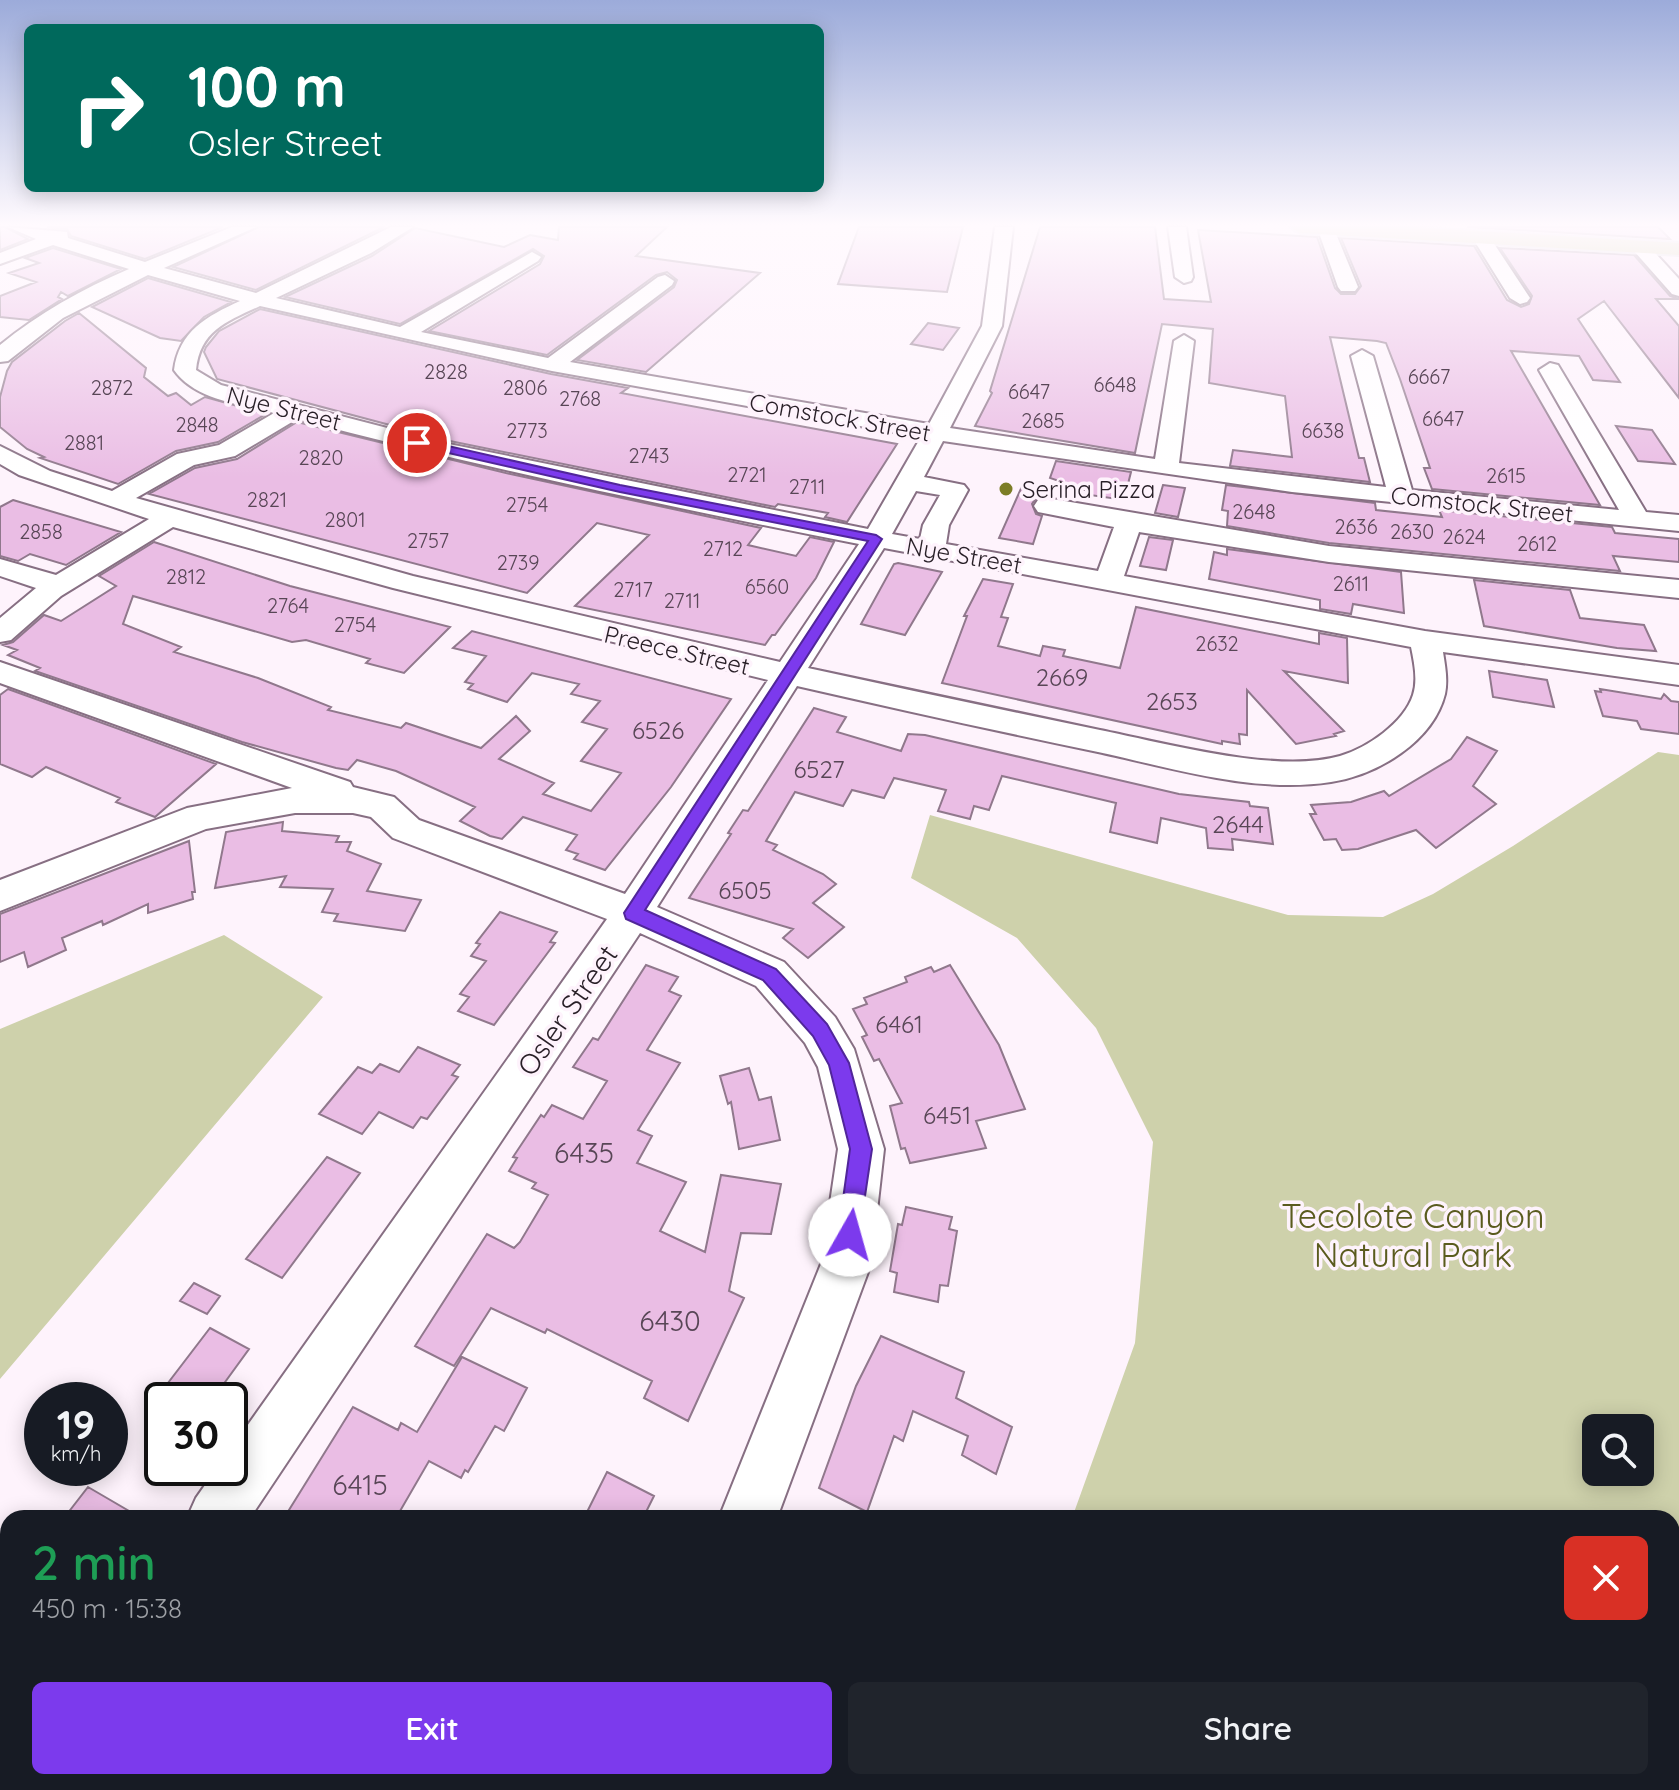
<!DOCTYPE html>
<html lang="en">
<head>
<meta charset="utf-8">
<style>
  :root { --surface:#171b24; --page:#20242c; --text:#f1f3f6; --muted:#9ea1a6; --accent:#7c3aed }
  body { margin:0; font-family:Quicksand,sans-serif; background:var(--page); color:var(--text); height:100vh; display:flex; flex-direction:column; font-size:30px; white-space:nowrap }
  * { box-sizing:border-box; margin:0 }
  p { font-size:26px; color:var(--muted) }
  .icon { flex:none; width:44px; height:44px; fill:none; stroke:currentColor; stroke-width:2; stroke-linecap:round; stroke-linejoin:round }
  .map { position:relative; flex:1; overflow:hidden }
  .sheet { position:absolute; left:0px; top:1510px; width:1680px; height:280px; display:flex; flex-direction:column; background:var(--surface); border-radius:24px 24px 0 0; box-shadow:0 4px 20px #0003 }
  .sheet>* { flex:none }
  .top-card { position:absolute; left:24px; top:24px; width:800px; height:168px; border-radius:12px; box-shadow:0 4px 20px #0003; background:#00695c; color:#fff; overflow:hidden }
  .buttons { position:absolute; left:1582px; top:1414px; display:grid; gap:16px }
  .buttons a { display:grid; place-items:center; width:72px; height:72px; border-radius:12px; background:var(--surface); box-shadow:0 4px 20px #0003; font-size:40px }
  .speed { position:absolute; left:24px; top:1382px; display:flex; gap:16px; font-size:40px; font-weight:700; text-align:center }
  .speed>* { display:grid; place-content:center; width:104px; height:104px; border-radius:50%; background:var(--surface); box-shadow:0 4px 20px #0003; line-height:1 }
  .speed small { font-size:20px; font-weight:400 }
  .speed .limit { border:4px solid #111; border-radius:12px; background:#fff; color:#111 }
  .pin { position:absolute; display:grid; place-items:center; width:68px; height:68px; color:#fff; margin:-34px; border:4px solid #fff; border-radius:50%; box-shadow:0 2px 8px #0007 }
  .me { position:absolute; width:88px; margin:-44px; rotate:7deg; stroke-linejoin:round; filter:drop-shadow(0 0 6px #0008) }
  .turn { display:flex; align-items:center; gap:28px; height:168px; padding:0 32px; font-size:36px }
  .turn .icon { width:104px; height:104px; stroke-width:2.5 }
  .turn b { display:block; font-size:56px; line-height:68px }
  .round { display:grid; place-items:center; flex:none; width:84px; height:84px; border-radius:12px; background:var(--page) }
  .summary { display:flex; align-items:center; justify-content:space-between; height:136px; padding:0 32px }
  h1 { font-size:48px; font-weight:600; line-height:60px; color:#1e9e55 }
  .cta { display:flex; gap:16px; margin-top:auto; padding:16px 32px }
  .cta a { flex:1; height:92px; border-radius:12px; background:var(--accent); color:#fff; font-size:32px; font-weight:600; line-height:92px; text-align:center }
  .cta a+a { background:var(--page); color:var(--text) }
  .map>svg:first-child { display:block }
</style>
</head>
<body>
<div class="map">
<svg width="1679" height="1790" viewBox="0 0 1679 1790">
  <rect width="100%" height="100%" fill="#fef3fc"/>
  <!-- green -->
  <path fill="#ced1ab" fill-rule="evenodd" d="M1658 752 1679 755V1790H1099L1087 1782H1672V1518H1072L1135 1343 1153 1142 1096 1028 1017 938 911 878 930 815 1288 915 1383 917 1433 894 1513 846ZM1596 1428H1640V1472H1596Z
    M224 935 323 997 0 1379V1029Z"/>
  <!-- building -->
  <path fill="#eabde4" stroke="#90788c" stroke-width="2" d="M0 227H5L28 239 0 250Z
    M47 227H223L145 259 71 236 67 229Z
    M259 227H384L256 290 173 267Z
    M559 227H667L636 256 760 273 646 372 577 360 674 287 677 280 667 272 656 275 547 355 429 331 540 264 544 256 533 249 400 324 285 297 372 256 415 228 504 247 530 235 558 240Z
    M859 227H963L947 292 838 284Z
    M1040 227H1155L1164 299 1211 302 1198 230 1317 237 1335 288 1341 294H1355L1361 286 1341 238 1474 246 1507 300 1521 307 1529 304 1532 296 1500 248 1634 255 1670 296 1679 299H1656L1679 326V398L1604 301 1578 319 1620 382 1593 380 1579 356 1511 351 1600 505 1432 489 1424 468H1430L1400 379 1386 343 1377 341 1330 337 1359 458H1364L1370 482 1230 466 1233 450 1292 457 1285 396 1209 383 1213 329 1162 324 1135 453 975 426 992 393 990 391Z
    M1467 227H1658L1670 239Z
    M53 248 121 269 68 296 61 292 58 297 62 299 29 320 0 317V296L36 282 9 273 39 263 25 258Z
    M148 278 231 302 204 317 181 341 160 338 92 307Z
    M260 309 551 374 628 388 621 393 897 444 847 522 825 517 828 513 778 504 775 507 450 441 217 379 204 352 206 347 219 331Z
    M79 313 146 368 144 377 168 396 176 393 191 405 205 397 266 414 218 442 176 451 118 484 40 458 44 457 27 449 0 427V397L7 371 12 362 65 321Z
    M928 323 959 328 943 350 911 344Z
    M297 422 506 473 761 528 748 545 796 556 810 537 834 542 816 578 775 635H772L765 645 575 606 649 535 597 523 527 593 149 494 195 468 237 459Z
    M1616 426 1652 430 1675 464 1638 461Z
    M1056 461 1131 472 1124 500 1090 495 1091 492 1050 478Z
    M1023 484 1052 489 1049 495 1037 497 1032 504 1036 514 1042 516 1033 544 999 538Z
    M1163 485 1185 488 1178 517 1155 513Z
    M1226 485 1375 503 1376 510 1442 517 1439 510 1612 527 1615 533 1679 539V562L1613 556 1620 571 1329 543 1227 526 1228 511 1222 510Z
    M13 500 121 532 66 565 30 554 18 561 0 556V507Z
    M1149 537 1173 540 1166 570 1140 566Z
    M154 542 290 586 450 627 404 673 366 663 370 659 306 640 292 642 133 596 123 624 181 647 174 652 258 678 331 707 328 710 401 728 406 723 481 748 516 716 530 731 499 759 554 783 543 794 591 811 621 773 581 761 607 729 582 722 600 701 571 694 579 684 532 673 507 702 468 689 473 684 465 682 486 656 453 648 472 631 731 699 671 787 605 870 574 859 578 854 566 850 577 835 523 817 502 839 490 836 460 821 475 807 396 771 357 760 348 770 336 768 242 742 35 671 40 668 8 655 17 650 3 645 13 642 44 615 61 621 116 586 99 576Z
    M1227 549 1401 572 1404 613 1353 604 1351 614 1320 609V600L1209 579 1214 552 1227 555Z
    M898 563 942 572 905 635 861 624 894 564Z
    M983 579 1013 584 1001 617 1008 618 998 646 1040 656 1043 646 1065 650 1063 656 1120 668 1136 607 1319 644V633L1347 638 1348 683 1284 671 1344 731 1334 734 1336 736 1296 744 1247 690V735L1239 734 1240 744 1222 741V744L942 683 967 616H964Z
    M1474 580 1570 590 1580 618 1644 625 1656 651 1617 648 1484 626Z
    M1489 671 1547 680 1554 707 1493 697Z
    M8 689 216 764 155 817 116 802 120 798 46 767 32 777 0 764V695Z
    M1600 689 1661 699 1664 694 1671 701 1679 702V734L1641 729 1637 721 1603 716 1595 691 1601 692Z
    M814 708 846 717 837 732 901 751 908 734 925 735 1179 794 1249 802 1250 806 1268 808 1273 844 1232 839 1233 850 1208 848 1206 828 1161 818 1157 843 1110 832 1116 803 1002 776 989 810 974 806 970 819 938 811 946 790 894 778 884 798 852 790 843 806 795 792 766 841 777 845 773 850 823 874 836 884 813 903 844 927 808 958 783 938 793 929 689 898 731 834 728 833 743 810 748 811Z
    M1467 737 1497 751 1473 786 1496 804 1436 848 1416 830 1358 849 1342 850 1336 839 1324 840 1310 814H1316L1311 805 1351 802 1384 791 1389 796 1451 759Z
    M283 822 282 831 339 836 336 842H351L347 851 381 864 367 891 421 900 405 931 334 921 338 914 322 912 333 889 280 887 286 876 215 888 226 832Z
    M189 841 195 892H192L193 899 148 913V904L103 925 102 921 62 938 66 950 28 967 24 952 0 962V914Z
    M500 912 557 932 550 942 555 943 494 1025 458 1011 469 997 460 994 486 961 471 956 480 944 476 943Z
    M646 965 678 977 669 991 681 996 647 1050 680 1063 638 1130 652 1136 637 1163 686 1182 660 1231 705 1252 721 1175 781 1184 771 1234 741 1233 729 1291 744 1298 688 1421 644 1398 652 1381 547 1329 545 1333 491 1308 454 1366 415 1346 487 1234 514 1248 520 1242 548 1195 532 1188 536 1183 509 1171 517 1158 513 1157 541 1115 544 1117 552 1105 583 1119 607 1081 573 1067 593 1038 598 1040Z
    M950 965 999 1045 1025 1109 976 1121 986 1148 910 1163 905 1148 901 1149 890 1106 902 1103 879 1059 874 1061 862 1037 867 1035 853 1009 867 1004 864 998 907 982 905 977 931 967 934 972Z
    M418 1047 460 1065 452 1075 458 1077 427 1119 421 1117 413 1128 379 1112 362 1134 319 1114 358 1067 372 1073 380 1064 399 1072Z
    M749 1068 759 1100 771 1097 780 1140 739 1149 731 1102 728 1104 720 1076Z
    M327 1157 360 1173 282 1278 246 1259Z
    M906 1207 952 1217 949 1229 957 1231 948 1286 940 1285 938 1302 894 1292 897 1273 890 1271 898 1224 902 1225Z
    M194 1283 220 1296 207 1314 180 1301Z
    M210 1328 249 1349 212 1400H155Z
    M881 1336 964 1372 956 1398 1012 1427 996 1474 962 1455 968 1436 913 1411 903 1441 894 1436 867 1512 819 1488 856 1386Z
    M462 1357 527 1388 504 1431 495 1426 468 1472 465 1470 461 1478 429 1461 396 1518H284L353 1407 398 1430 401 1423 417 1432Z
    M607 1472 654 1496 643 1518H584Z
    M88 1487 141 1518H64Z"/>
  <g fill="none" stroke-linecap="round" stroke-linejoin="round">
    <defs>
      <path id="minor" d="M8 227 67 232 68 238 145 262 232 227H256L164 268 256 293 391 227H413L371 253 276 298 400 327 532 252 541 257 538 261 421 332 548 358 658 277 665 275 674 281 672 285 570 362 929 424 982 326 995 227H1013L1002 326 950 428 1155 459 1174 341 1184 335 1194 341 1179 463 1386 487 1351 356 1362 350 1373 356 1412 490 1619 510 1539 370 1550 363 1558 365 1646 512 1679 515V531L1292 492 943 441 924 477 964 485 968 490 949 525 946 544 1098 571 1114 527 1038 512 1034 506 1038 500 1047 498 1329 546 1679 580V598L1329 562 1139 532 1124 576 1425 631 1679 665V685L1443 652C1445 665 1448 680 1445 694 1433 742 1377 775 1331 782 1254 794 1172 768 1098 752 997 731 897 709 797 686L657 907 784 962 835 1017 854 1049 884 1149 871 1264 777 1518H719L821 1264 838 1149 818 1067 805 1043 756 986 640 933 250 1518H187L196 1498 217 1468H230V1450L607 919 393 838 371 817 353 813H295L206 829 0 911V880L187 808 292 788 0 683V662L350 782 353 787 394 797 419 820 625 894 768 680 393 588 173 527 61 596 11 640 0 642V618L36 588 0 576V559L56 575 149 519 19 475 0 464V446L50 471 112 491 177 454 219 445 274 413C240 404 195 400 174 370 179 331 207 316 240 301L148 275 63 318 8 361 0 362V345C39 313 82 289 129 269L53 245 0 264V253L36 239ZM260 306 552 371 921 437 868 529 449 444 221 385 196 370C200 330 228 321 260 306ZM297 419C483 468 670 507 859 544L780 662 413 576 136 498 194 465 235 456ZM916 491 940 495 923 525 920 539 892 534ZM884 548 1411 647C1414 662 1418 680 1413 695 1404 723 1367 748 1340 756 1276 774 1165 743 1100 730 1002 710 905 689 808 668Z
        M1168 227H1186L1193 277 1191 281 1184 283 1175 277Z
        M1317 227 1334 229 1358 287 1355 291H1341L1338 287Z
        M1481 232 1487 233 1530 298 1527 302 1520 304 1510 298 1472 237Z
        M1640 242 1646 243 1679 279V296L1672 294 1634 251 1631 247Z
        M8 1763V1782H67L63 1790H0V1781Z
        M614 1782H680L677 1790H611Z"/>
      <path id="major" d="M1290 227H1411L1679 243V255L1300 233Z"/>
    </defs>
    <!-- minor casing -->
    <use href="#minor" stroke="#876f83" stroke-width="4"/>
    <!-- major casing -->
    <use href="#major" stroke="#d8d7d8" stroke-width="4"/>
    <!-- minor -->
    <use href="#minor" fill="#fff" fill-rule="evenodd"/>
    <!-- major -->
    <use href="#major" fill="#cdce9b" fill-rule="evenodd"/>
  </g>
  <!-- sky -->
  <linearGradient id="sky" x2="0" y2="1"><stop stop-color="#9cabda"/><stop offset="0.47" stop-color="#fffafe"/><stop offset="1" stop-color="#fffafe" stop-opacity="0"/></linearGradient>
  <rect width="1679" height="478" fill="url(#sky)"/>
  <!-- route -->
  <path fill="#7c3aed" stroke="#51269a" stroke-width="2" d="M417 439 620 485 876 535 882 539 645 910 776 969 827 1024 849 1063 872 1149 858 1243 850 1246 842 1243 838 1235 850 1149 829 1065 813 1036 763 980 626 919 624 913 868 541 620 492 413 445V440Z"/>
  <!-- markers -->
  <circle fill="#7c7d26" stroke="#fef3fc" stroke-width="3" cx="1006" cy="489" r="8"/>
  <g text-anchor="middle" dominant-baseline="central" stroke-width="7" stroke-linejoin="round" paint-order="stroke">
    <!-- far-number labels -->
    <g font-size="20" fill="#584656">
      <text x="446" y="371">2828</text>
      <text x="1429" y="376">6667</text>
      <text x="1115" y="384">6648</text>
      <text x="112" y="387">2872</text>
      <text x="525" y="387">2806</text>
      <text x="1029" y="391">6647</text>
      <text x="580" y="398">2768</text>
      <text x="1443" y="418">6647</text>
      <text x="1043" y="420">2685</text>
      <text x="197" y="424">2848</text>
      <text x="527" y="430">2773</text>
      <text x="1323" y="430">6638</text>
      <text x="84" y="442">2881</text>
      <text x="649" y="455">2743</text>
      <text x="321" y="457">2820</text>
      <text x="747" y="474">2721</text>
      <text x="1506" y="475">2615</text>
      <text x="807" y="486">2711</text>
      <text x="267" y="499">2821</text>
      <text x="527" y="504">2754</text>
      <text x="1254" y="511">2648</text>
      <text x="345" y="519">2801</text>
      <text x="1356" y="526">2636</text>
      <text x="41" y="531">2858</text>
      <text x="1412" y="531">2630</text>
      <text x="1464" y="536">2624</text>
      <text x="428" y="540">2757</text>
      <text x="1537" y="543">2612</text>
      <text x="723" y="548">2712</text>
      <text x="518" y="562">2739</text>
      <text x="186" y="576">2812</text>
      <text x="1351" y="583">2611</text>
      <text x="767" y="586">6560</text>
      <text x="633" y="589">2717</text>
      <text x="682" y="600">2711</text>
      <text x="288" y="605">2764</text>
      <text x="355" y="624">2754</text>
      <text x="1217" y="643">2632</text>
    </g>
    <!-- far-street labels -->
    <g font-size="24" fill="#281f27" stroke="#fef3fc">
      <text transform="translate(284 408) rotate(14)">Nye Street</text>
      <text transform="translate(840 417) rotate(10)">Comstock Street</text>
      <text transform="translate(1482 504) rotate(6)">Comstock Street</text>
      <text transform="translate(964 555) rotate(10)">Nye Street</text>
      <text transform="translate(677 650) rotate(13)">Preece Street</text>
    </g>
    <!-- far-poi labels -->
    <g font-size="24" fill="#281f27" stroke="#fef3fc" text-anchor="start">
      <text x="1022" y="489">Serina Pizza</text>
    </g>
    <!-- number labels -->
    <g font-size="24" fill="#584656">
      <text x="1062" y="677">2669</text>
      <text x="1172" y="701">2653</text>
      <text x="658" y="730">6526</text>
      <text x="819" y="769">6527</text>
      <text x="1238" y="824">2644</text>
      <text x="745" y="890">6505</text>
      <text x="899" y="1024">6461</text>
      <text x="947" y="1115">6451</text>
    </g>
    <!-- street labels -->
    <g font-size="28" fill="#281f27" stroke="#fef3fc">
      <text transform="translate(567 1010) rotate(-55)">Osler Street</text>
    </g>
    <!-- near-number labels -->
    <g font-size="28" fill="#584656">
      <text x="584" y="1152">6435</text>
      <text x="670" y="1320">6430</text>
      <text x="360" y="1484">6415</text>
    </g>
    <!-- near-park labels -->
    <g font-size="34" fill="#5a5b1e" stroke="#fef3fc">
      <text x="1413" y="1215">Tecolote Canyon<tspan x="1413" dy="39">Natural Park</tspan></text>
    </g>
  </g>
</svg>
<div class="buttons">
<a><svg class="icon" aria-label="search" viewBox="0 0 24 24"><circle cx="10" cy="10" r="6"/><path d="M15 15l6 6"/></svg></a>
</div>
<div class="speed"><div>19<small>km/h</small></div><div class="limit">30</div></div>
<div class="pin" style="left:417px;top:443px;background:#d93025"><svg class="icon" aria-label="arrive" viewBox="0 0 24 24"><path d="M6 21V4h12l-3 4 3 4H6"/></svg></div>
<svg class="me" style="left:850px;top:1235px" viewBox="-20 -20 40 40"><circle r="19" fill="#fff"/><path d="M0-13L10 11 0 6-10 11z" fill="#7c3aed"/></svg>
<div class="top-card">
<div class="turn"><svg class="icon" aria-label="right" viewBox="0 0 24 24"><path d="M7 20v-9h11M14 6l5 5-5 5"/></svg><div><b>100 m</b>Osler Street</div></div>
</div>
<section class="sheet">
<div class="summary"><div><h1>2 min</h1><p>450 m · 15:38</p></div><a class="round" style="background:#d93025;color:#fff"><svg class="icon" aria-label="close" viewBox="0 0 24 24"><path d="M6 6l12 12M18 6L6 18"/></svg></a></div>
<div class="cta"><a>Exit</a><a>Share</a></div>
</section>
</div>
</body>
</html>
